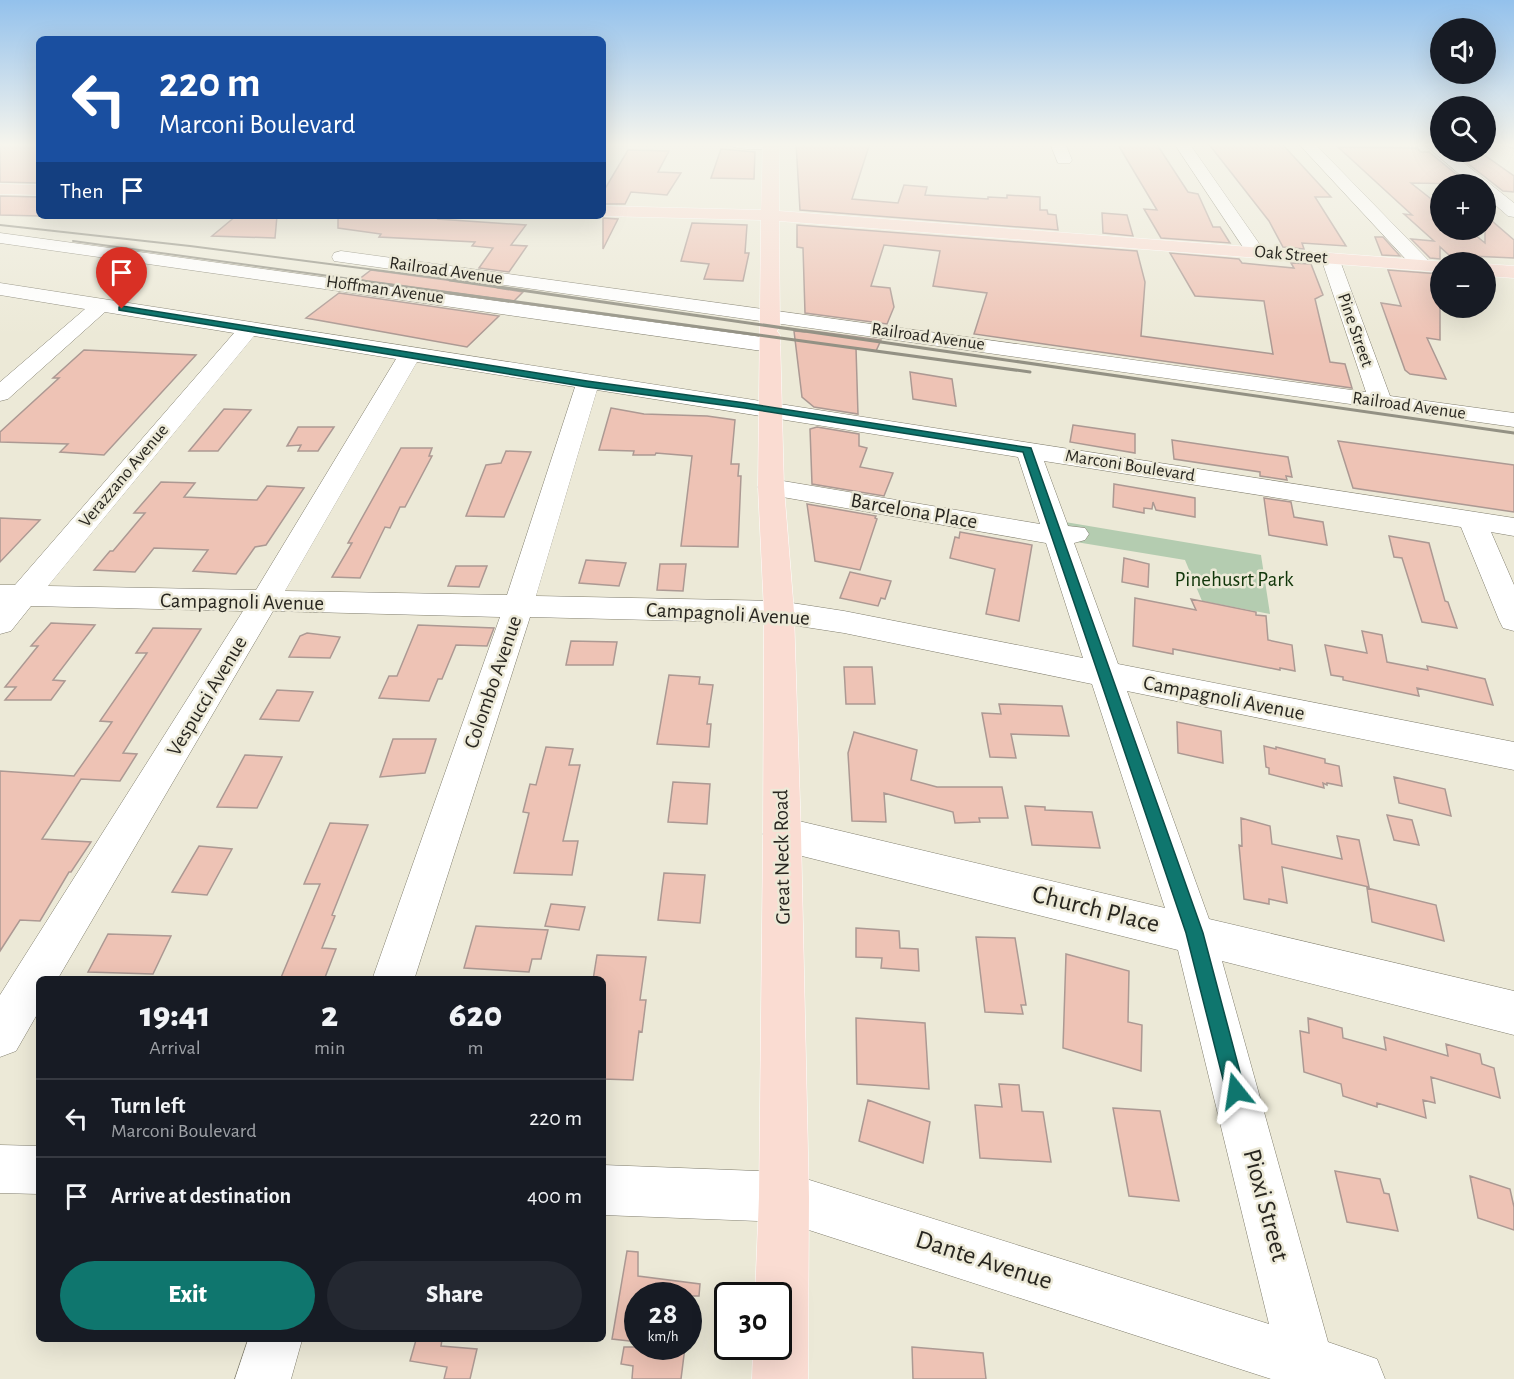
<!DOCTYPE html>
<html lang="en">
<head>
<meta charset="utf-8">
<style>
  :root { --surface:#171b24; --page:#242831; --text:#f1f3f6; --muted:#9ea1a6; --line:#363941; --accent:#0f766e }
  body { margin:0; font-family:"Alegreya Sans",sans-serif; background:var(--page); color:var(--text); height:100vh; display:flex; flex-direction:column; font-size:22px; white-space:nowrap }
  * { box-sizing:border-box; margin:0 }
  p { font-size:20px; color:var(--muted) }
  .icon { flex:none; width:33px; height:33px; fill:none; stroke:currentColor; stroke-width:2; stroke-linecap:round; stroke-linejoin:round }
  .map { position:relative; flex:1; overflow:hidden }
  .panel { position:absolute; left:36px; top:976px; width:570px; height:366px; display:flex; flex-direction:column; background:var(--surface); border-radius:9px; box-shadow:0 6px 24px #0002 }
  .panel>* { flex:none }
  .banner { position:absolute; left:36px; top:36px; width:570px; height:183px; border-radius:9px; box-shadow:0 6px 24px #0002; background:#1a4fa0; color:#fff; overflow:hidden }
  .controls { position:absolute; left:1430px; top:18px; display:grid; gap:12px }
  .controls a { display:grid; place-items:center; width:66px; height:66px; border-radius:50%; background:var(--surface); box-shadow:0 6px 24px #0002; font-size:30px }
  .speed { position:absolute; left:624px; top:1282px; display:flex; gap:12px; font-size:30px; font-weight:700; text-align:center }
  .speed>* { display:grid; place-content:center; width:78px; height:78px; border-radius:50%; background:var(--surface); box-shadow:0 6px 24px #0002; line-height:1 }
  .speed small { font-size:15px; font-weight:400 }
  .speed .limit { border:3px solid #111; border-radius:9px; background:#fff; color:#111 }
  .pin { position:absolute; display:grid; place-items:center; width:51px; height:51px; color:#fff; margin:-62px -26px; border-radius:50% 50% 50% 0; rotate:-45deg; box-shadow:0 0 6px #0007 }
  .pin .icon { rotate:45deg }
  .me { position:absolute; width:66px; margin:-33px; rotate:345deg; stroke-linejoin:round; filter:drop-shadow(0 0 4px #0008) }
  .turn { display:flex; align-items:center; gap:21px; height:126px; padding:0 24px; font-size:27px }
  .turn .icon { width:78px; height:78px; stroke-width:2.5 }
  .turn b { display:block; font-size:42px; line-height:51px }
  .then { display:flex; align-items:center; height:57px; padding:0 24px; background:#0003; gap:12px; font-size:22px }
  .eta { display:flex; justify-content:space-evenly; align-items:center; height:102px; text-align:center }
  .eta b { font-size:36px; font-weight:800; line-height:42px }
  .action { display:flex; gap:12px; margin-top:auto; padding:12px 24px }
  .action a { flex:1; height:69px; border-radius:36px; background:var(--accent); color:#fff; font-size:24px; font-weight:800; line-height:69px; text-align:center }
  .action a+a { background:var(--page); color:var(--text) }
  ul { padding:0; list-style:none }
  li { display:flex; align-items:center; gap:18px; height:78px; padding:0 24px; border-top:2px solid var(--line) }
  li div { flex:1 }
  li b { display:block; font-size:22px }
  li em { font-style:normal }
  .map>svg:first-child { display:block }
</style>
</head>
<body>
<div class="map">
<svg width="1514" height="1379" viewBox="0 0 1514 1379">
  <rect width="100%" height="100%" fill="#ece9d7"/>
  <!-- green -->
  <path fill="#b4ccb0" d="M1065 522 1261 555 1270 614 1202 601 1185 560 1070 541Z"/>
  <!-- building -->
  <path fill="#eec3b5" stroke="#ac9993" stroke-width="1.5" d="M0 143H39V183L0 182Z
    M796 143H870L852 199 898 203 904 185 927 187 925 195 988 199V197L1007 198V195L1040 197V210H1047L1048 214 1056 215 1058 230 800 210Z
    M1117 143H1156L1188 192 1198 194 1213 227H1220L1230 243 1161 238 1144 209 1157 210Z
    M1208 143 1283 145 1331 197H1315L1346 246 1302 243 1304 249 1283 247 1269 221Z
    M1338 147 1417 148 1421 152H1429L1468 184 1411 183 1440 206V230H1469L1485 243V215L1514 240V258L1449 255 1440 247V259L1430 258 1411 239 1434 241 1404 214 1412 215Z
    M721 149 755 152 754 179 711 178Z
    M628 150 669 151 658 172 681 173 667 195 631 192 625 204H603V192Z
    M1453 152H1480L1514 176V192L1503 191Z
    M0 196 39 197V216L0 215Z
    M1102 213 1127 215 1133 236 1103 233Z
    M236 216H277L275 238 212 236Z
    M338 216H440L438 219 526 225 511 245 527 246 509 272 479 268 493 248 472 246 475 242 379 237 381 234 338 228Z
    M603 218 618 219 603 249Z
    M692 223 747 225 745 253H749L743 281 704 279 709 264 681 261Z
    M797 225 1137 251 1145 282 1141 336 1273 354 1264 301 1195 296 1170 253 1239 259 1242 263 1294 268 1291 263 1311 264 1323 295 1315 299 1330 362 1345 364 1352 388 974 334 987 293 933 286 940 251 884 245 871 286 890 288 894 307 887 324 805 313 803 248 797 247Z
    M1375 237H1383L1400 256 1382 255Z
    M371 270 499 287 498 288 523 292 514 301 358 280Z
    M1388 270 1440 274V340L1427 338 1446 379 1410 374 1405 370 1381 303 1401 306Z
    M339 293 499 316 467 347 306 318Z
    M805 330 881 340 876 351 856 348 858 414 814 407 802 397 794 331 805 332Z
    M84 350 196 355 104 455 60 452 68 444 0 442V432L59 378H53Z
    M910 372 952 379 956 406 913 399Z
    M611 408 644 414 707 416 735 420 731 464H739L738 476H741L738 547 681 546 692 456 656 453 655 455H633L634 451 599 450Z
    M224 409 251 410 218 451H189Z
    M1073 425 1135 434V453L1070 442Z
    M298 427H334L318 451H298L301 445 287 446Z
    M817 427 859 434V446L867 448 860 467 893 473 884 496 812 484 810 429Z
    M1172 440 1288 457 1292 477 1286 476 1287 480 1260 476V472L1174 459Z
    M1338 441 1514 465V512L1353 488Z
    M401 448H432L429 456H432L405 507H400L390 528 385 527 360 578 332 577 352 543H348Z
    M506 451 531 452 504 517 466 516 486 465 501 463Z
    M161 482 195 483 184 497 228 499 257 500 267 486 304 488 266 545 255 547 236 574 193 571 208 550 154 548 135 572 94 570 110 551H113L145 513H134Z
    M1114 484 1195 498V517L1156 510 1153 502 1152 509 1144 508V513L1113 507Z
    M1264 498 1291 502 1294 517 1323 522 1327 545 1269 535Z
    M807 504 876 516 875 518 877 519 860 570 815 561Z
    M0 518 40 520 0 562Z
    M960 532 1032 545 1019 621 986 614 995 569 950 558 955 537 959 538Z
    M1389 536 1429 543 1445 601 1448 602 1457 628 1422 622 1402 558 1394 557Z
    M1124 558 1149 564 1148 587 1122 582Z
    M586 560 626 563 619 586 579 583Z
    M660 564H686L683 591 657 590Z
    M456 566H487L479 587 448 586Z
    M850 572 891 581 885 599 881 598 878 606 840 598Z
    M1135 598 1196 610 1191 599 1256 612V615L1266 616 1268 640 1292 645 1295 671 1280 668V670L1173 649V654L1133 646Z
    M51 623 95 625 53 680 65 681 51 700H5L16 687H5L38 646H31Z
    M418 625 494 628 487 646 456 645 442 679H438L429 701 379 698 389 676H397Z
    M153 628 201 629 123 753 137 754 120 781 81 779 42 839 91 842 71 872H69L40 921 20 920 0 951V771L74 776 112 722 100 721 147 653H136Z
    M1362 631 1382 635 1387 662 1428 670 1427 666 1485 679 1493 705 1417 688 1419 696 1343 680V677L1331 675 1325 645 1367 653Z
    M307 633 340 637 330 658 289 657 300 636Z
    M571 641 617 642 613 665H566Z
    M844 667H872L875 704H846Z
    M669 675 700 677 699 684 713 685 707 724H711L709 747 657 744Z
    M277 690 313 692 299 721 260 719Z
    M999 704 1062 706 1069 736 1011 734 1016 758 990 757 982 713 1001 714Z
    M1177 722 1221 731 1223 763 1178 753Z
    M854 732 917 750 911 780 937 787H1002L1008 818H979L980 822 955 823 953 812 884 793 886 822 852 821 848 753Z
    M393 739H436L425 773 380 777Z
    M1264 746 1276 749V747L1325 759V763L1339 766 1342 786 1327 783V785L1323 783 1324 788 1269 774V768L1266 767Z
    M546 747 573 749 569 765H580L563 841H578L572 875 514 873 529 813 523 812 530 784 536 785Z
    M245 755 282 757 257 808 217 807Z
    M1394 777 1445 789 1451 816 1399 803Z
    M673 782 710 784 707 824 668 822Z
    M1025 806 1045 807V810L1092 812 1100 848 1032 845Z
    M1387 815 1412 820 1419 845 1394 840Z
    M1241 818 1270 826 1272 844 1342 859 1337 836 1359 840 1369 887 1282 867 1287 903 1269 899V904L1244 899 1239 845 1242 846Z
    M330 823 368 825 332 915 335 916 322 948 336 949 324 980H280L320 884H304Z
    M199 846 232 849 207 895 172 892Z
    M664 873 705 875 700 923 658 920Z
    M1367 888 1436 905 1444 941 1372 922Z
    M551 904 585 907 579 930 545 926Z
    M476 926 548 930 541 959H532L529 972 464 968Z
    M856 928 899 931 900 948 918 949 919 971 881 968 882 958 856 957Z
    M108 934 171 936 153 974 88 972Z
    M976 937 1015 938 1026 1005H1021L1023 1014 985 1012Z
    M1066 954 1129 971 1128 1022 1142 1025 1141 1071 1063 1048Z
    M597 955 646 957 640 1000H646L642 1032 639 1031 633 1080 603 1079V980H593Z
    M856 1018 925 1023 929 1089 857 1084Z
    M1308 1018 1342 1028 1343 1038 1386 1050 1384 1037 1448 1056 1446 1044 1480 1054 1482 1064 1494 1068 1500 1098 1431 1077 1435 1103 1423 1100 1426 1118 1377 1103V1107L1343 1096 1341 1084 1304 1072 1300 1031 1309 1033Z
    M999 1084 1019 1085 1022 1111 1043 1112 1051 1162 980 1158 975 1105 1002 1107Z
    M868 1100 930 1122 923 1163 859 1141Z
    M1113 1108 1160 1111 1179 1201 1129 1196Z
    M1335 1171 1380 1179 1384 1193 1389 1194 1398 1231 1347 1222Z
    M1470 1176 1510 1189 1514 1207V1230L1478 1218Z
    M627 1251 638 1252V1276L700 1284 699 1296H638V1342L612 1339Z
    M416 1340H442L441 1346 477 1349 470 1379H444L447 1367 410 1361Z
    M624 1347H685L681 1379H632L633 1366 621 1364Z
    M912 1347 983 1353 986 1379H913Z"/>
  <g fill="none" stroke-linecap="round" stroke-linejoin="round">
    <defs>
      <path id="minor" d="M724 143H777L779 145C771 152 731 150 724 143Z
        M1050 143H1065L1072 160 1070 163H1058Z
        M1174 143H1189L1265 252 1263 256H1249Z
        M1298 143H1314L1429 261 1432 265 1429 269H1415Z
        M1423 143H1440V152H1450L1514 203V217L1508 216 1485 196V184H1471Z
        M1505 143H1514V148L1507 146Z
        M0 233 769 338 777 340 780 345 777 350 769 352 0 243Z
        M341 251 1366 392 1321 258 1323 254H1337L1339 258 1390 396 1514 413V427L334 261 332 257 334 253Z
        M0 283 1514 518V536L1491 532 1514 585V631L1503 628 1499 620 1461 527 1044 461 1068 526 1085 528 1089 534 1085 540 1074 543 1118 664 1514 742V770L1127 691 1209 919 1514 991V1035L1222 961 1328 1342 1377 1359 1385 1379H1271L784 1222 603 1215V1165L784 1172 1269 1324 1178 950 782 851 769 846 763 834 769 822 782 817 1165 908 1092 684 844 633 779 623 530 617 414 980H372L500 617 273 611 57 980H39V1011L16 1051 0 1057V995L243 611 31 606 11 631 0 634V585H15L234 333 105 312 8 399 0 401V382L85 309 0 295ZM254 336 396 359 256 590 48 586ZM417 362 575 387 507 595 285 591ZM597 390 1018 457 1040 524 771 479 762 481 758 487 762 493 771 495 1046 543 1083 658 844 611 779 601 536 596Z
        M0 1145 39 1146V1194L0 1193Z
        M248 1340H302L291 1379H235Z"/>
      <path id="major" d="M763 143H779V211L1447 262H1440V272L779 221 780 327 777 331 780 335 784 487 794 612 801 834 809 1197 808 1379H752L753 1347H778V1296H755L759 1197 763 834 764 612 758 487 761 220 602 216 603 206 761 210Z
        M0 184 39 185V195L0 194Z
        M1485 264 1514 266V278L1485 276Z"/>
    </defs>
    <!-- minor casing -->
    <use href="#minor" stroke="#817e6e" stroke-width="1"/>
    <!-- major casing -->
    <use href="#major" stroke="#fff" stroke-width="1"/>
    <!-- minor -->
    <use href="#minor" fill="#fff" fill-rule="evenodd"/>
    <!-- major -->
    <use href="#major" fill="#fadcd2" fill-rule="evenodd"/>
    <!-- rail-far1 -->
    <path stroke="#939184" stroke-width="2" d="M0 225 190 246 461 281
      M73 241 366 281"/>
    <!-- rail -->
    <path stroke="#939184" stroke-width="3" d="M355 280 1030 372
      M450 280 1514 433"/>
  </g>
  <!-- sky -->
  <linearGradient id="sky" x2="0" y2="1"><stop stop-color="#93c1ec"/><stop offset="0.43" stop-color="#f6f5ed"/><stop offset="1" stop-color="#f6f5ed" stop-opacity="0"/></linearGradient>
  <rect width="1514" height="336" fill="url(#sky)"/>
  <!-- route -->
  <path fill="#0f766e" stroke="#0a4d48" stroke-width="1.5" d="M122 306 587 381 745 403 1031 448 1203 933 1245 1091 1242 1098 1236 1100 1229 1098 1226 1091 1186 933 1023 452 745 408 587 387 119 310V307Z"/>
  <g text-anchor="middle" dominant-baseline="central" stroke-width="5" stroke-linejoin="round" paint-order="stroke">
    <!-- far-street labels -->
    <g font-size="18" fill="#282620" stroke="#ece9d7">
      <text transform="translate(1291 255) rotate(5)">Oak Street</text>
      <text transform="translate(446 271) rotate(8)">Railroad Avenue</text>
      <text transform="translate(385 290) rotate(8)">Hoffman Avenue</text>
      <text transform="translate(1355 330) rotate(71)">Pine Street</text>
      <text transform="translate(928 337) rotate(8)">Railroad Avenue</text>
      <text transform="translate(1409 406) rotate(8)">Railroad Avenue</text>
      <text transform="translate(1130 466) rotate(9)">Marconi Boulevard</text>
      <text transform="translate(124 476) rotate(-50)">Verazzano Avenue</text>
    </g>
    <!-- street labels -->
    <g font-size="21" fill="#282620" stroke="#ece9d7">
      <text transform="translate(914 511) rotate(10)">Barcelona Place</text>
      <text transform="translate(242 602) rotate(1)">Campagnoli Avenue</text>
      <text transform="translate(728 614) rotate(3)">Campagnoli Avenue</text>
      <text transform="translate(493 682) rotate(-71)">Colombo Avenue</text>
      <text transform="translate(207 696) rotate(-59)">Vespucci Avenue</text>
      <text transform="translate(1224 698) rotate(11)">Campagnoli Avenue</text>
      <text transform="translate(782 857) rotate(-91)">Great Neck Road</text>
    </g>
    <!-- park labels -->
    <g font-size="21" fill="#11360a" stroke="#ece9d7">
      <text x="1234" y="579">Pinehusrt Park</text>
    </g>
    <!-- near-street labels -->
    <g font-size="26" fill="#282620" stroke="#ece9d7">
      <text transform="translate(1096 909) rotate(14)">Church Place</text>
      <text transform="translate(1266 1205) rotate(75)">Pioxi Street</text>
      <text transform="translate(984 1260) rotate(18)">Dante Avenue</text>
    </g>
  </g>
</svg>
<div class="controls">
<a><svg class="icon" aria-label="sound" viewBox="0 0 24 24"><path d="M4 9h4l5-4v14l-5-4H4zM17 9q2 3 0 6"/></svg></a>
<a><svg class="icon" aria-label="search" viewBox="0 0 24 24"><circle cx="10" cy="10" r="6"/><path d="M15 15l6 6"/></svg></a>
<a>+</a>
<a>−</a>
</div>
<div class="speed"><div>28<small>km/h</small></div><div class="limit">30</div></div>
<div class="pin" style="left:122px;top:309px;background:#d93025"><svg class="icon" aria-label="arrive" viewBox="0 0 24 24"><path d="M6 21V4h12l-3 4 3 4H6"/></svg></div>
<svg class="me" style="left:1236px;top:1091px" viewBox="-20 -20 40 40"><path d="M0-17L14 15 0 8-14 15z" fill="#0f766e" stroke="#fff" stroke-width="4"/></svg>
<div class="banner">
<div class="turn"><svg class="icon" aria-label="left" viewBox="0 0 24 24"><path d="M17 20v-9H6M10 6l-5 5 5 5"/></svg><div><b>220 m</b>Marconi Boulevard</div></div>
<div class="then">Then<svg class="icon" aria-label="arrive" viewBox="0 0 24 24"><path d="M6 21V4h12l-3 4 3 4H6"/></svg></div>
</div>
<section class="panel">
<div class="eta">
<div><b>19:41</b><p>Arrival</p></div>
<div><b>2</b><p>min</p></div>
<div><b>620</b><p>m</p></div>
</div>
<ul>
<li><svg class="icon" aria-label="left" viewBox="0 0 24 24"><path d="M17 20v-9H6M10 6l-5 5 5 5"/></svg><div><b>Turn left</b><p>Marconi Boulevard</p></div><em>220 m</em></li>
<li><svg class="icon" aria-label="arrive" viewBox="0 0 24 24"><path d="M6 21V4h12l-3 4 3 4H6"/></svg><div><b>Arrive at destination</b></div><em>400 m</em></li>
</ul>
<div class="action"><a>Exit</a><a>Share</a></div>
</section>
</div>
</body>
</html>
